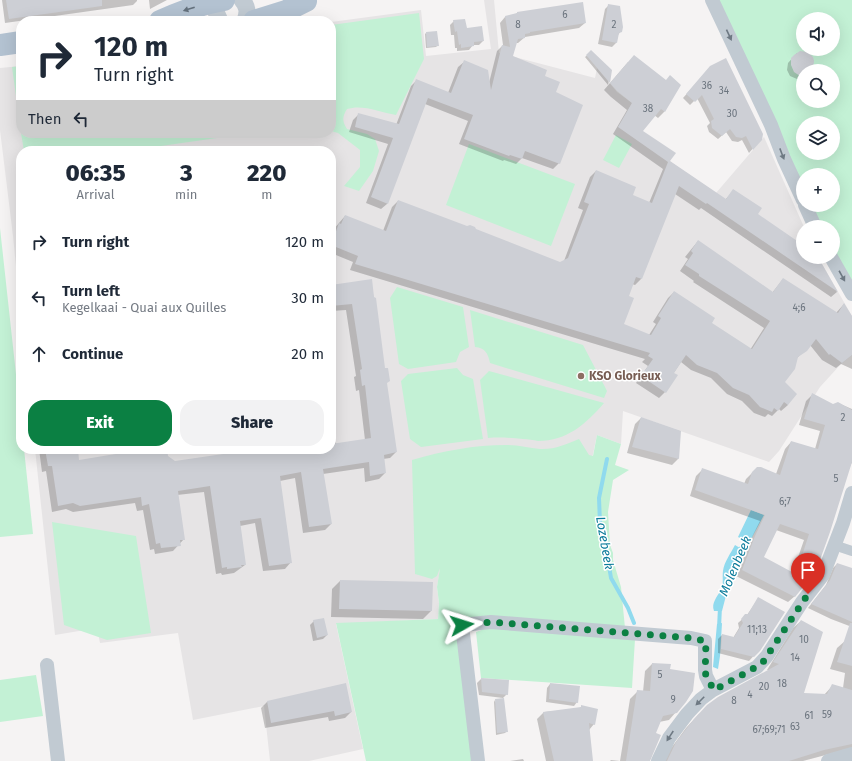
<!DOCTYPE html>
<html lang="en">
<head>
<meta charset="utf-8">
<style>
  :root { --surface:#fff; --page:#f2f2f3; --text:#1f2937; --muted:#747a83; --accent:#0b8043 }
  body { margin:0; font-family:"Fira Sans",sans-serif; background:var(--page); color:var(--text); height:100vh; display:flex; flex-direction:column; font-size:15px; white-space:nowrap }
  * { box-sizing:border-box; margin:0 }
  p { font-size:13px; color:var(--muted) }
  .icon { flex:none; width:22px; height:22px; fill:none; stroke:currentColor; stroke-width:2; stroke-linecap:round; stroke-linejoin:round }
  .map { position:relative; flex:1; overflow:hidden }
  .side { position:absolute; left:16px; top:146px; width:320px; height:308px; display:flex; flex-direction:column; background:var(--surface); border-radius:16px; box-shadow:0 4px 16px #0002 }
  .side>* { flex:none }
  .banner { position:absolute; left:16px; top:16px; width:320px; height:122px; border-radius:16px; box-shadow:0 4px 16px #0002; background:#fff; color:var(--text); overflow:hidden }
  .tools { position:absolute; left:796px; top:12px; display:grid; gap:8px }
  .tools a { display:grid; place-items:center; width:44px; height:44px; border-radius:50%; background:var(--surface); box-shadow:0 4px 16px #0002; font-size:20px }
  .pin { position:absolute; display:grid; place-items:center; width:34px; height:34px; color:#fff; margin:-41px -17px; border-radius:50% 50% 50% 0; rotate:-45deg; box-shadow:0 0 4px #0007 }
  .pin .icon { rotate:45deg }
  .me { position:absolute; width:44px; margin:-22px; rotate:84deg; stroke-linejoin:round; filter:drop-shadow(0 0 3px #0008) }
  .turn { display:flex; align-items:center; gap:14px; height:84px; padding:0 12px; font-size:18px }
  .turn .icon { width:52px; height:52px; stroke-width:2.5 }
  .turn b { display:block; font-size:28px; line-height:34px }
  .then { display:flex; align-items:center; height:38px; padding:0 12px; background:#0003; gap:8px; font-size:15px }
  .eta { display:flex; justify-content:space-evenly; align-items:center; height:68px; text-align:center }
  .eta b { font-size:24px; font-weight:800; line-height:28px }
  .button { display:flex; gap:8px; margin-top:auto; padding:8px 12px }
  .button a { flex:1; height:46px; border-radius:16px; background:var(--accent); color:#fff; font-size:16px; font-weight:800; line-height:46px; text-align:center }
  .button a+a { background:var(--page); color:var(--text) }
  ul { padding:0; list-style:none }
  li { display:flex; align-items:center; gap:12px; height:56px; padding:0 12px }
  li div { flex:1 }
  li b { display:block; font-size:15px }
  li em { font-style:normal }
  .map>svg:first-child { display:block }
</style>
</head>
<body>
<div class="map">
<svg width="852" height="761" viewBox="0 0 852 761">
  <rect width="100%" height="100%" fill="#f5f3f3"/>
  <!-- education -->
  <path fill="#e6e4e5" d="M484 0H494L499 53 595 78 597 68 617 92 632 103 619 127 716 193 764 137 804 227H803V257H818L852 316V355L841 364 820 387 779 451 769 462 623 411 621 444 597 435 588 478 441 564 437 587 439 603 438 619 336 624 363 749 309 761H270L264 706 193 720 178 633 100 643 97 628 55 635 35 449H331V151H21V317L13 236 0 130V68L21 66V133H331V22L421 10 426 56 491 49Z"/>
  <!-- green -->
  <path fill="#c3f1d5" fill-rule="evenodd" d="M718 0H852V282L833 248V227H822L812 205H833V175H803V186ZM803 19H833V49H803ZM803 71H833V101H803ZM803 123H833V153H803Z
    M419 13 424 59 396 115C380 112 362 104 347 109 342 117 342 121 347 129L367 134 375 139 379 151 373 171 359 191 344 186 360 167V150L338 133 331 131V25Z
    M21 66V132L12 67Z
    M21 133H237L238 135 126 151H24Z
    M616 135 632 144 619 168 603 160Z
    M469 144 575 184 551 246 446 205Z
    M0 228 21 420V449H24L33 534 0 537Z
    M397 287 463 307 469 347 460 352 456 362 408 369 399 364 390 298Z
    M470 310 583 345 605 387 607 391 604 398 490 363C488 353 485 348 475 347Z
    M457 368 463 375 473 379 483 439 421 447 410 439 401 381 408 374Z
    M489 371 604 403C586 424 567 441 538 441 533 440 528 439 523 439 511 438 500 437 488 438L480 380Z
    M597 435 621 444 615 465 629 470 613 480 608 512 610 545 613 553V560L621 587 625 628 472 618 457 613 472 761H366L336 623 438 619 439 603 437 587 440 568 437 576 432 579 415 574 412 460C443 451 474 445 506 445 518 445 529 448 540 449 553 450 567 444 579 439L589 455 593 456Z
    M52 522 136 536 151 633 107 640 64 625Z
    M490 627 635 639 632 688 481 678 476 632Z
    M36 675 43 716 0 722V680Z"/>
  <!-- water -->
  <path fill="#90daee" d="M751 510 764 515 749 543 738 537Z
    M735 545 745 551 728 588 722 611H714C711 603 717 597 721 590 724 583 722 578 723 571 724 562 731 553 735 545Z
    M722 623 720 656 718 669 713 667 717 624Z"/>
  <!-- shadow -->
  <path fill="#0003" fill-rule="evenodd" d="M2 0H137V1L133 5 5 23Z
    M149 0H167L150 9Z
    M609 5 621 31 618 35 616 43 612 47 598 44 605 9Z
    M517 13 585 23 579 28 525 37 518 43H515L512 57 544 77 555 93 559 163 553 169 522 158 516 164 504 160 503 161 459 144 468 121 425 104 387 204 381 209 366 203 388 144 349 132 353 120 359 114 396 125 411 86 416 81 448 93 458 67 464 62 489 83 497 51 503 45 500 23 505 17 515 15Z
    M454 21 466 29 483 41 479 45H473L469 50 457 51V48H455L454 35H451L450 25Z
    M426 33 438 45 436 47 426 48 425 34Z
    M591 52 611 70 608 85 585 57Z
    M797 53 810 71H803V77L800 79H797L790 76 787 70 788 63Z
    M628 62 666 81 679 85 664 112 658 118 654 115 641 131 669 161 725 200 734 190 756 214 803 246V257H817L837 292 831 297 701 208 699 210 675 194 641 279 635 285 632 284 628 296 622 325 649 335 656 324 653 322 668 298 674 292 710 323 750 350 764 328 693 282 694 281 680 271 688 259 685 257 698 241 772 293 783 279 836 313 844 304 852 318V369L841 364 836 368 822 360 810 345 796 359 784 382 788 405 781 411 779 409 772 416 768 414 765 417 754 413 742 401 727 394 711 378 691 370 681 362 673 374 665 392 659 398 636 383 648 366 642 362 645 359 350 270 353 262 331 253V234L333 230 345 216 383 231 392 207 398 201 560 263 564 261 583 210 578 208 590 177 596 171 632 196 649 203 663 169 613 134 627 110 611 97 604 90Z
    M707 71 761 139 749 153 742 140 738 142 732 141 726 132 718 139 709 132 707 126 710 123 697 98 690 105 683 98Z
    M371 280 396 452 390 458 383 459 385 473 379 479 365 482 364 468 323 474 331 524 325 530 303 533 295 478 280 481 291 562 285 569 263 571 255 523 240 526 245 565 234 573 222 575 221 573 216 574 204 492 177 495 184 539 173 551 155 554 154 549 150 550 143 510 137 511 135 503 73 512 66 509 52 512 46 471 42 472 39 449H77L78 461 140 452 139 449H166L167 457 175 462 224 455 223 449H251L253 455 279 452 285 449H331V443L335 442 336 444 365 440 359 390 356 391 354 377 356 376 346 310 331 311V286Z
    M812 395 833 405 838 403 852 409V462L795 596 788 602 736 576 749 543 760 521 690 496 696 476 703 469 744 484 746 479 752 473 776 474 785 449 791 442 815 449 820 431 799 425 806 401ZM776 530 804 540 794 569 791 573 762 558Z
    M641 418 680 431 678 459 672 465 627 453 635 424Z
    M837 564 852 570V627L831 619 808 608 826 585 833 568Z
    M340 581 432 583 431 611 423 619 331 617 332 589Z
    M758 599 759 650 749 661 718 653V639L722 635 733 638 739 628 738 623 747 615Z
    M314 621 327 635 323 639 313 641 310 625Z
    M801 621 803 694 824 695 833 685 843 688 845 673 830 669 837 648 845 641 852 642V748L803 761H664L669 751 686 728 699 714 769 670H767L793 628Z
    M652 664 669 670 676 712 669 720 659 722 655 733 649 761H610L611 760 620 761 630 699 638 691 643 692 645 671Z
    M481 679 507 694 503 698 479 695 477 683Z
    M345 684 351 712 345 718 329 721 328 717 265 728 261 708 267 702Z
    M550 684 577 702 574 706 546 702 547 688Z
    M495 700 506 732 505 733 496 735 494 702Z
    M581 707 594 724 589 730 592 761H546L537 719 544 712 579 709Z
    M523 759 524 761H510Z"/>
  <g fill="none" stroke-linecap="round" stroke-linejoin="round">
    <!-- stream -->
    <path stroke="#90daee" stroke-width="4" d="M607 459 599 498 600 523 605 542 611 578 628 608 634 623
      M739 552 747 537
      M719 628 720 607"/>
  </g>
  <!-- building -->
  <path fill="#cdcfd5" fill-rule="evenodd" d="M6 0H102V6L9 19Z
    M583 2 586 23 530 32V33L525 34V38L518 39 513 56 547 70 545 76 560 82 556 92 583 105 560 164 525 151 522 159 510 155 509 156 464 139 473 115 428 98 388 204 371 197 393 138 355 127 358 113 399 124 416 79 451 93 464 60 488 70 491 90 502 45 510 47 505 16 517 13V12Z
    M608 4 620 6 623 27 622 32 619 33 617 43 602 40Z
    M465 19 467 28 482 26 484 41 474 42V46L461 48V44L459 45 457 31 455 32 453 20Z
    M437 31 439 46 427 47 426 32Z
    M591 50 612 70 610 83 586 55Z
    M800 51 808 52 813 57 814 61 813 71H803V78L794 72 791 65V58L794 55Z
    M634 55 666 80 670 75 681 85 665 112 661 109 643 131 676 153 670 161 726 199 733 189 762 208 758 214 803 245V257H818L838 292 707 203 706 204 679 186 642 279 636 277 629 296 634 298 624 324 651 335 661 318 658 316 674 291 715 318 712 323 752 349 770 321 699 276V274L685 265 693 253 691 251 698 240 773 292 783 278 838 313 844 303 852 316V355L842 363 830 354 829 355 816 339 807 351 798 357 795 369 785 382 797 394 788 405 784 402 778 411 774 408 772 412 760 407 749 395 733 388 717 373 697 365 686 355 674 373 678 375 666 393 641 376 653 359 648 356 650 353 355 264 358 256 331 245 339 223 341 224 345 215 386 231 398 200 467 226 470 225 475 227 476 229 560 262 568 258 589 204 584 202 596 170 636 187 633 195 652 203 668 162 618 127 632 103 617 91 610 83Z
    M726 58 763 134 762 140 753 150 746 136 742 138 736 137 730 129 722 136 712 128 711 121 714 119 702 95 695 102 686 94 710 66Z
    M372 279 374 297 376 298 385 368H388L390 381 387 383 397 452 384 455 386 473 370 476 369 462 323 469 332 524 309 527 301 472 280 476 292 563 269 566 261 518 240 521 246 565H241L242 567 227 569V567L222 568 210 486 178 491 185 540H180L181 546 161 548 160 543 156 544 149 504 142 506 141 497 80 506 73 503 58 506 52 466H48L45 449H78L79 460 146 449H167L168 456 175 461 230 453V449H252L253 454 283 451 282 449H331V444L371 438 365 385 362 386 360 370 362 369 352 304 331 306V285Z
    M812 393 833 404 838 402 852 410V462L830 532 816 571 795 597 742 570 755 536 765 515 695 490 702 468 748 484 752 472 757 467H761L780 475 791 441 818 449 825 425 804 419ZM780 524 809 534 800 562 792 572 764 557Z
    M641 417 681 431 679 459 632 447Z
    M837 563 852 568V622L811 604 830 580Z
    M340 580 433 582 432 611 339 609Z
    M758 597 785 612 760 651 754 657 721 649 722 634 734 637 743 623 741 619 745 614H748Z
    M324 618 328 635 317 638 313 620Z
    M801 620 823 632 804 693 827 694 832 684 852 690V744L824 750 789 761H667L676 742 694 719 707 705 718 697 779 664 773 662Z
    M850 623H852V666L837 662Z
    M652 663 671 664 670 669 695 673 693 691 686 702 677 713 663 716 656 733 661 735 650 761H626L637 690 650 691Z
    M481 678 509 680 508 695 482 692Z
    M346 683 352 712 335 716 334 711 271 723 267 701Z
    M550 683 580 686 578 703 549 699Z
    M504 698 508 732 497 733 495 699Z
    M581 705 598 709 595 725 589 723 593 761H554L543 712 581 707Z"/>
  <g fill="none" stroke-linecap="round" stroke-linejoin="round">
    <!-- pedestrian -->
    <path stroke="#c1cad2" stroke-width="10" d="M834 545 852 551"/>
    <!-- minor -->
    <path stroke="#c1cad2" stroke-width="14" d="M712 0 771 125 784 159 803 200
      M805 205 815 227
      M831 257 852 294
      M47 665 58 761
      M478 761 462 625 491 622 691 638 705 641V670L706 676 713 690
      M658 761 669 738 687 714 701 699 713 690 757 667 767 656 802 602 823 575 843 523 852 493
      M828 761 852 754"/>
    <!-- tertiary -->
    <path stroke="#c1cad2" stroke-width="17" d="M219 0 216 12 220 21
      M242 0C248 7 248 12 245 21"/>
    <!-- primary -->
    <path stroke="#b3c2d1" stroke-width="22" d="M160 21C180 12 201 4 224 0
      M254 21 286 11 306 1
      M0 45 21 42"/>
  </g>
  <!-- one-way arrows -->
  <defs><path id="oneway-solid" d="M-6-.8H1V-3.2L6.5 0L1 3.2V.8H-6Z"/></defs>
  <use fill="#64717d" href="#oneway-solid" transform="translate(189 9) rotate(162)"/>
  <g fill="#6e7983">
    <use href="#oneway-solid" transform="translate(729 35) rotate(65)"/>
    <use href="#oneway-solid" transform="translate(782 154) rotate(69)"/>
    <use href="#oneway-solid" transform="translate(842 276) rotate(61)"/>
    <use href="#oneway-solid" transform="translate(700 701) rotate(135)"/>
    <use href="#oneway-solid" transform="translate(670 736) rotate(123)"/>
  </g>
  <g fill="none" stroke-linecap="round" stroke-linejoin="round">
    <!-- route -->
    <path stroke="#0b8043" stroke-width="7" stroke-dasharray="0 12.6" d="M462 625 491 622 691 638 705 641 706 651 705 670 706 676 714 690 751 670 763 662 808 594"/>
  </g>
  <!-- markers -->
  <circle fill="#8d6e63" stroke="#fff" stroke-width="1.5" cx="581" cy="376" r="4"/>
  <g text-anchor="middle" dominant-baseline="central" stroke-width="3" stroke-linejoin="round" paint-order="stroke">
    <!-- number labels -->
    <g font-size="10" fill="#6b747e">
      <text x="565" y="15">6</text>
      <text x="518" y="25">8</text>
      <text x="614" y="25">2</text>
      <text x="707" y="86">36</text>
      <text x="724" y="91">34</text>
      <text x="648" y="109">38</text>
      <text x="732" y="114">30</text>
      <text x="799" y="308">4;6</text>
      <text x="843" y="418">2</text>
      <text x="836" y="479">5</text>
      <text x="785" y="502">6;7</text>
      <text x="757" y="630">11;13</text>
      <text x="804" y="640">10</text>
      <text x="795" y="658">14</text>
      <text x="660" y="675">5</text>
      <text x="782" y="684">18</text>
      <text x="764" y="687">20</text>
      <text x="750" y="695">4</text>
      <text x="673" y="700">9</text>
      <text x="734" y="701">8</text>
      <text x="827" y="715">59</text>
      <text x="809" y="716">61</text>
      <text x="795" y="727">63</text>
      <text x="769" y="730">67;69;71</text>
    </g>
    <!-- education labels -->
    <g font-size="12" font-weight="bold" fill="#785e54" stroke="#fff" text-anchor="start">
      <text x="589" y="376">KSO Glorieux</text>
    </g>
    <!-- water labels -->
    <g font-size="13" font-style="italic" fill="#0c7c9b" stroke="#fff">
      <text transform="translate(605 543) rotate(80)">Lozebeek</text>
      <text transform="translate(735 566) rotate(-67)">Molenbeek</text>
    </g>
  </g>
</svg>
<div class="tools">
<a><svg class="icon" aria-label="sound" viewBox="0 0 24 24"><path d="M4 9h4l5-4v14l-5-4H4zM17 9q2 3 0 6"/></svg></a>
<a><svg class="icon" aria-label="search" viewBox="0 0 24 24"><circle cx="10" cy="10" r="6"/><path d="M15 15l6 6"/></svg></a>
<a><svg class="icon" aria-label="layers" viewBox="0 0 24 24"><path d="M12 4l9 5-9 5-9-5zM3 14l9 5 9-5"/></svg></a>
<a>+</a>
<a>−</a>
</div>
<div class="pin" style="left:808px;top:594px;background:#d93025"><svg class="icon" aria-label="arrive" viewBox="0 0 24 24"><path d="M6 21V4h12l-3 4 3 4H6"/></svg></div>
<svg class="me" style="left:462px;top:625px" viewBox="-20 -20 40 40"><path d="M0-17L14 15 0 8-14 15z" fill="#0b8043" stroke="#fff" stroke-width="4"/></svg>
<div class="banner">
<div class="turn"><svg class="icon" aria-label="right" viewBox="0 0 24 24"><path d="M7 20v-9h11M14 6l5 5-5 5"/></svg><div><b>120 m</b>Turn right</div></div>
<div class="then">Then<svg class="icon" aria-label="left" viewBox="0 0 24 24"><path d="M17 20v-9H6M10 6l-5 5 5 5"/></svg></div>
</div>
<section class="side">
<div class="eta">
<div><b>06:35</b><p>Arrival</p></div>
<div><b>3</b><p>min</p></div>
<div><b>220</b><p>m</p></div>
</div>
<ul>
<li><svg class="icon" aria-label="right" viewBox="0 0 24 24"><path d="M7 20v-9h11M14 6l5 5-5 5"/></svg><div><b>Turn right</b></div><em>120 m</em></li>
<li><svg class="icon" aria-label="left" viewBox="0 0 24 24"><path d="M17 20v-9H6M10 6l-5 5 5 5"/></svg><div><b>Turn left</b><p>Kegelkaai - Quai aux Quilles</p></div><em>30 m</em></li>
<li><svg class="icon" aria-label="ahead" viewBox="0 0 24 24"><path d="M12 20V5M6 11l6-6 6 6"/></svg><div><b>Continue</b></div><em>20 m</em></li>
</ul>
<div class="button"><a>Exit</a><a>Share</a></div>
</section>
</div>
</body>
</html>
